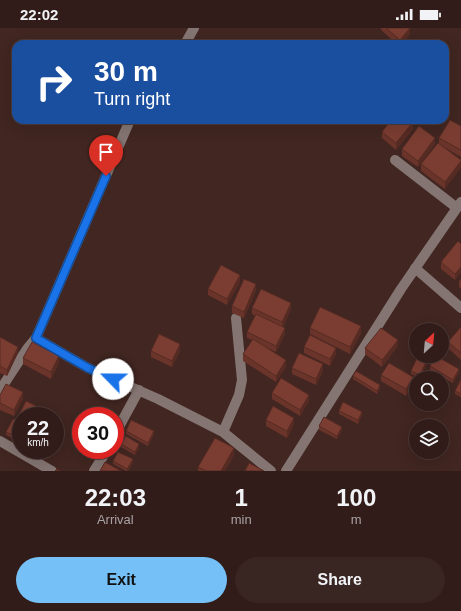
<!DOCTYPE html>
<html lang="en">
<head>
<meta charset="utf-8">
<style>
  :root { --surface:#311c19; --page:#392522; --text:#f1f3f6; --muted:#a8a1a2; --line:#4c3a38; --accent:#75c0f6 }
  body { margin:0; font-family:Helvetica,sans-serif; background:var(--page); color:var(--text); height:100vh; display:flex; flex-direction:column; font-size:15px; white-space:nowrap }
  * { box-sizing:border-box; margin:0 }
  p { font-size:13px; color:var(--muted) }
  .icon { flex:none; width:22px; height:22px; fill:none; stroke:currentColor; stroke-width:2; stroke-linecap:round; stroke-linejoin:round }
  .map { position:relative; height:443px; overflow:hidden }
  .drawer { display:flex; flex-direction:column; background:var(--surface); flex:1 }
  .drawer>* { flex:none }
  .top-card { position:absolute; left:12px; top:12px; width:437px; height:84px; border-radius:12px; box-shadow:0 4px 16px #0002,0 0 0 1px var(--line); background:#1a4fa0; color:#fff; overflow:hidden }
  .needle { width:26px; rotate:26deg }
  .tools { position:absolute; left:409px; top:295px; display:grid; gap:8px }
  .tools a { display:grid; place-items:center; width:40px; height:40px; border-radius:50%; background:var(--surface); box-shadow:0 4px 16px #0002,0 0 0 1px var(--line); font-size:20px }
  .speed { position:absolute; left:12px; top:379px; display:flex; gap:8px; font-size:20px; font-weight:700; text-align:center }
  .speed>* { display:grid; place-content:center; width:52px; height:52px; border-radius:50%; background:var(--surface); box-shadow:0 4px 16px #0002,0 0 0 1px var(--line); line-height:1 }
  .speed small { font-size:10px; font-weight:400 }
  .speed .limit { border:6px solid #d22; background:#fff; color:#111 }
  .pin { position:absolute; display:grid; place-items:center; width:34px; height:34px; color:#fff; margin:-41px -17px; border-radius:50% 50% 50% 0; rotate:-45deg; box-shadow:0 0 4px #0007 }
  .pin .icon { rotate:45deg }
  .me { position:absolute; width:44px; margin:-22px; rotate:293deg; stroke-linejoin:round; filter:drop-shadow(0 0 3px #0008) }
  .turn { display:flex; align-items:center; gap:14px; height:84px; padding:0 16px; font-size:18px }
  .turn .icon { width:52px; height:52px; stroke-width:2.5 }
  .turn b { display:block; font-size:28px; line-height:34px }
  .eta { display:flex; justify-content:space-evenly; align-items:center; height:68px; text-align:center }
  .eta b { font-size:24px; font-weight:800; line-height:28px }
  .action { display:flex; gap:8px; margin-top:auto; padding:8px 16px }
  .action a { flex:1; height:46px; border-radius:24px; background:var(--accent); color:#111; font-size:16px; font-weight:800; line-height:46px; text-align:center }
  .action a+a { background:var(--page); color:var(--text) }
  .status { display:flex; justify-content:space-between; align-items:center; height:28px; padding:0 20px; background:var(--surface); direction:ltr }
  .status svg { height:11px; fill:currentColor }
  .map>svg:first-child { display:block }
</style>
</head>
<body>
<div class="status"><b>22:02</b><svg viewBox="0 0 49 12"><path d="M0 12V9h3v3zM5 12V6h3v6zM10 12V3h3v9zM15 12V0h3v12zM26 1h20v11H26zM47 4h2v5h-2z"/></svg></div>
<div class="map">
<svg width="461" height="443" viewBox="0 0 461 443">
  <rect width="100%" height="100%" fill="#412621"/>
  <g fill="none" stroke-linecap="round" stroke-linejoin="round">
    <!-- minor -->
    <path stroke="#847572" stroke-width="10" d="M185 16 194 0
      M130 92 36 310 88 340 158 371 223 404 271 443
      M395 132 457 180
      M415 240 461 280
      M0 362 27 321 36 310
      M223 404 239 367 242 352 236 290
      M115 406 139 362
      M0 413 52 443
      M94 443 107 422
      M286 443 401 261 461 174"/>
  </g>
  <!-- wall -->
  <path fill="#6a342b" d="M381 0H410V6L402 16H397L381 2Z
    M461 98V129L442 118 461 132 445 161 421 143V136L439 116V110Z
    M413 101 396 122 382 110V104Z
    M435 116 418 139 402 128V121Z
    M458 213 455 252 441 241V234Z
    M461 251V261L459 259V253Z
    M240 254 227 277 208 267V261Z
    M256 263 244 290 232 285V278Z
    M252 280 291 281 283 299 285 306 276 324 267 320 286 339 276 354 243 333V326L252 312 247 310V304L255 288 252 286Z
    M461 299V332L448 320V314Z
    M310 300 361 305 350 326 310 306Z
    M0 309 18 325 7 348 0 345Z
    M398 318 382 339 365 326V320Z
    M304 319 336 326 330 338 304 325Z
    M151 323H180L172 339 151 329Z
    M23 330 59 335 51 351 23 336Z
    M429 331 420 350 411 346V343Z
    M430 338 459 344 453 355 430 342Z
    M292 340 323 343 316 357 292 346Z
    M381 347 413 355 406 368 381 353Z
    M353 348 380 361 377 366 353 351Z
    M461 351V369L455 366V363Z
    M272 365 309 373 300 388 272 371Z
    M0 367 23 371 14 388 0 382Z
    M36 382 33 388H21V391L19 390V387Z
    M339 383 362 387 358 396 339 386Z
    M266 392 294 396 287 410 266 398Z
    M21 395V404L17 412 6 407V404Z
    M319 398 342 402 337 411 319 402Z
    M126 403 154 406 148 418 126 406Z
    M121 416 139 420 135 427 121 419Z
    M234 427 225 443H198V439Z
    M113 433 133 434 128 443H126L113 436Z"/>
  <!-- shaded-wall -->
  <path fill="#562b23" d="M410 0V6L402 16H400V12Z
    M413 94V101L396 122V115Z
    M435 110V116L418 139V133Z
    M461 133V140L445 161V154Z
    M461 239V245L455 252V246Z
    M240 247V254L227 277V271Z
    M256 256V263L244 290V284Z
    M291 275V281L282 300V294Z
    M361 298V305L350 326V319Z
    M285 300V306L276 324V318Z
    M398 312V318L382 339V332Z
    M180 316V323L172 339V333Z
    M18 319V325L7 348V342Z
    M336 320V326L330 338V331Z
    M59 328V335L51 351V344Z
    M429 328V331L420 350V347Z
    M286 332V339L276 354V348Z
    M323 336V343L316 357V351Z
    M459 341V344L453 355V352Z
    M413 349V355L406 368V361Z
    M446 354V360L442 369V362Z
    M380 357V361L377 366V363Z
    M23 364V371L14 388V382Z
    M309 367V373L300 388V382Z
    M36 378V382L33 388H32Z
    M362 384V387L358 396V392Z
    M294 390V396L287 410V403Z
    M342 399V402L337 411V408Z
    M21 401V404L17 412V409Z
    M154 403V406L148 418V415Z
    M139 416V420L135 427V424Z
    M234 420V427L225 443H221Z
    M133 431V434L127 443V441Z"/>
  <!-- building -->
  <path fill="#7b3d32" stroke="#562b23" d="M386 0H410L400 12Z
    M391 92H410L413 94 396 115 382 104Z
    M450 92 461 98V122L439 110Z
    M419 98 435 110 418 133 402 121Z
    M438 115 461 132V133L445 154 421 136Z
    M458 213 461 216V239L455 246 441 234Z
    M221 237 240 247 227 271 208 261Z
    M244 251 256 256 244 284 232 278Z
    M261 261 291 275 282 294 252 280Z
    M320 279 361 298 350 319 310 300Z
    M256 286 285 300 276 318 247 304Z
    M461 299V325L448 314Z
    M381 300 398 312 382 332 365 320Z
    M159 306 180 316 172 333 151 323Z
    M310 307 336 320 330 331 304 319Z
    M0 309 18 319 7 342 0 338Z
    M253 311 286 332 276 348 243 326Z
    M32 314 59 328 51 344 23 330Z
    M299 325 323 336 316 351 292 340Z
    M418 328H429L420 347 411 343Z
    M436 328 459 341 453 352 430 338Z
    M389 335 413 349 406 361 381 347Z
    M356 343 380 357 377 363 353 348Z
    M428 344 438 350H425Z
    M281 350 309 367 300 382 272 365Z
    M461 351V366L455 363Z
    M442 352 446 354 442 362Z
    M6 356 23 364 14 382 0 375V367Z
    M26 373 36 378 32 388H21L19 387Z
    M343 374 362 384 358 392 339 383Z
    M273 378 294 390 287 403 266 392Z
    M324 389 342 399 337 408 319 398Z
    M13 391 21 395V401L17 409 6 404Z
    M131 392 154 403 148 415 126 403Z
    M126 408 139 416 135 424 121 416Z
    M215 410 234 420 221 443H206L198 439Z
    M118 424 133 431 127 441 113 433Z
    M105 434 121 443H100Z
    M249 435 264 443H245Z
    M57 441 61 443H55Z"/>
  <g fill="none" stroke-linecap="round" stroke-linejoin="round">
    <defs>
      <path id="route" d="M106 148 36 310 88 340 113 351"/>
    </defs>
    <!-- route casing -->
    <use href="#route" stroke="#114b97" stroke-width="10"/>
    <!-- route -->
    <use href="#route" stroke="#1a73e8" stroke-width="7"/>
  </g>
</svg>
<div class="tools">
<a><svg class="needle" viewBox="-14 -14 28 28"><path d="M0-13l5 13h-10z" fill="#e53935"/><path d="M0 13l5-13h-10z" fill="#a8a1a2"/></svg></a>
<a><svg class="icon" aria-label="search" viewBox="0 0 24 24"><circle cx="10" cy="10" r="6"/><path d="M15 15l6 6"/></svg></a>
<a><svg class="icon" aria-label="layers" viewBox="0 0 24 24"><path d="M12 4l9 5-9 5-9-5zM3 14l9 5 9-5"/></svg></a>
</div>
<div class="speed"><div>22<small>km/h</small></div><div class="limit">30</div></div>
<div class="pin" style="left:106px;top:148px;background:#d93025"><svg class="icon" aria-label="arrive" viewBox="0 0 24 24"><path d="M6 21V4h12l-3 4 3 4H6"/></svg></div>
<svg class="me" style="left:113px;top:351px" viewBox="-20 -20 40 40"><circle r="19" fill="#fff"/><path d="M0-13L10 11 0 6-10 11z" fill="#1a73e8"/></svg>
<div class="top-card">
<div class="turn"><svg class="icon" aria-label="right" viewBox="0 0 24 24"><path d="M7 20v-9h11M14 6l5 5-5 5"/></svg><div><b>30 m</b>Turn right</div></div>
</div>
</div>
<section class="drawer">
<div class="eta">
<div><b>22:03</b><p>Arrival</p></div>
<div><b>1</b><p>min</p></div>
<div><b>100</b><p>m</p></div>
</div>
<div class="action"><a>Exit</a><a>Share</a></div>
</section>
</body>
</html>
